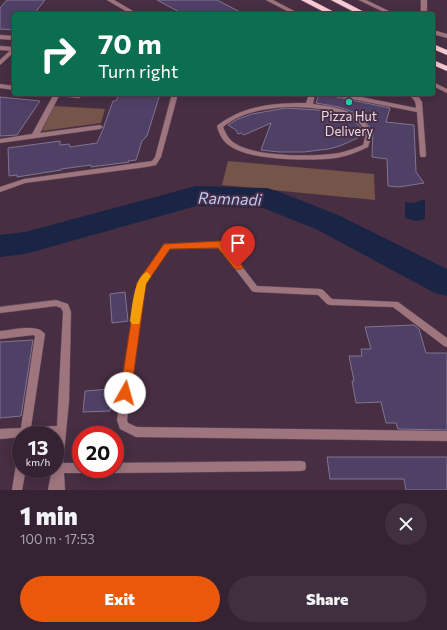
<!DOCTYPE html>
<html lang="en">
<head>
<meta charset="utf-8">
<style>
  :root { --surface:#352232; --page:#402f3e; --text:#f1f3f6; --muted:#aaa4ac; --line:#4f3f4d; --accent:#ea580c }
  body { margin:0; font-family:Commissioner,sans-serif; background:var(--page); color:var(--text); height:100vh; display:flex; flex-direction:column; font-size:15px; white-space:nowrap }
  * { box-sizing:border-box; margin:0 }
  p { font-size:13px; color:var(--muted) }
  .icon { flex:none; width:22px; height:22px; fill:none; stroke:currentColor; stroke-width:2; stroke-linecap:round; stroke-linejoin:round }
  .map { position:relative; height:490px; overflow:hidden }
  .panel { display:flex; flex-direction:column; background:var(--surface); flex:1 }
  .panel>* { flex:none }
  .top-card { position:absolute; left:12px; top:12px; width:423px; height:84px; border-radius:4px; box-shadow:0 2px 10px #0003,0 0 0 1px var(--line); background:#0b6e4f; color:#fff; overflow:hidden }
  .speed { position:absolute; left:12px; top:426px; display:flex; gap:8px; font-size:20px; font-weight:700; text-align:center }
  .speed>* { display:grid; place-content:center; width:52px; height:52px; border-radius:50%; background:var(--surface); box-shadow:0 2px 10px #0003,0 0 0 1px var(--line); line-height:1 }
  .speed small { font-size:10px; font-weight:400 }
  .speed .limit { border:6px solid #d22; background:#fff; color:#111 }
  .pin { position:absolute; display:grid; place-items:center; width:34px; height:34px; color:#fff; margin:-41px -17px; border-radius:50% 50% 50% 0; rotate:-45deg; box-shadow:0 0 4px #0007 }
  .pin .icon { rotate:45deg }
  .me { position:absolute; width:44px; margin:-22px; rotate:7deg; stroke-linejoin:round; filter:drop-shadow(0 0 3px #0008) }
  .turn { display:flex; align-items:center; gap:14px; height:84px; padding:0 20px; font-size:18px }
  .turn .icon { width:52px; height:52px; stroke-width:2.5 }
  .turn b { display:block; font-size:28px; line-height:34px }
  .round { display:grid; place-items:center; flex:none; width:42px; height:42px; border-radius:21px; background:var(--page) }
  .summary { display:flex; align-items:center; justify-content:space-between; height:68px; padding:0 20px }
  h1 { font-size:24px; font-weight:800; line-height:30px }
  .button { display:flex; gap:8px; margin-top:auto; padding:8px 20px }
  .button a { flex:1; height:46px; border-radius:24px; background:var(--accent); color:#fff; font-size:16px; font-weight:800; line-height:46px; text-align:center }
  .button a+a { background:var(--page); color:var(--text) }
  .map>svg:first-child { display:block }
</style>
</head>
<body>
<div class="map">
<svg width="447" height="490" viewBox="0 0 447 490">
  <rect width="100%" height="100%" fill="#472e42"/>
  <!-- green -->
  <path fill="#75544a" d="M54 106 105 109 101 123 42 131Z
    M228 161 374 174 375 200 222 185Z"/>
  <!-- water -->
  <path fill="#1a2444" d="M425 199V219L417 221 405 218V202L414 203Z"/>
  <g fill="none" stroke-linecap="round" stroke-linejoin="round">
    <!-- river -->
    <path fill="#1a2444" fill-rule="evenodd" d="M196 186 267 188 277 191 338 215 447 269V296L435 293 316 229 263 208 196 206 25 254 0 257V235L25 232Z"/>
  </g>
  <!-- building -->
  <path fill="#4f4165" stroke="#807493" d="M7 0H45L34 14H14V30L0 29V8Z
    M157 0H217L244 14H183Z
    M119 94H160L147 136 142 141 136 160 128 161 129 162 91 167V165L61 169V170L17 177V175L9 176 8 148 60 141V145L69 144 70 147 97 143 104 127V126L113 101H116Z
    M319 94 333 95 337 97 390 108 386 122 414 125 416 172 424 183 399 187 388 186 387 159 372 157 373 130H372L363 119 356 113 339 107 316 103Z
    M0 97 40 101 17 135 0 136Z
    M286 108 318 110 342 115 352 120 360 126 364 135 340 146 328 149 304 152H279L261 150 271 123 244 135 241 133 238 134 236 130 228 125 238 119 252 114Z
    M125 292 128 321 112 323 110 294Z
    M414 325 419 329 426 353H447V430L398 429 396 423H386L381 402 356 403 352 381H354L349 356H362L361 349H371L365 327Z
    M33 340 21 416 0 418V342Z
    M111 389 110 411 83 412 85 391Z
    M327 457H447V490H406L404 479H330Z"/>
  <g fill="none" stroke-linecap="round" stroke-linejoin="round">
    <defs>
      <path id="service" d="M107 0H114L138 14H131Z
        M421 0H427V14H421Z
        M0 35 14 36V40L0 39Z
        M14 47V52L0 65V60Z
        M0 84 14 86V90L0 88Z
        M54 94H84L79 98 59 96 40 133 100 125 103 127 100 129 0 143V139L32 134Z
        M172 94H178L161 157 156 165 146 167 25 183 0 192V187L24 179 152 161 155 157Z
        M309 94H315L313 104C335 107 363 110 372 134L368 147C358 152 347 156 336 158 311 161 251 161 230 146 223 142 219 134 217 126L218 125C244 105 275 103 306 103ZM286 107C305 107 360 108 365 133 366 136 364 141 363 145 355 148 348 151 339 153 315 157 257 157 236 144 229 140 226 134 223 127 242 112 263 109 286 107Z
        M334 94H346L416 108C416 100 413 99 408 94 416 94 418 95 422 102L426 155 425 157H421L420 155 417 112 337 96Z
        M221 242 224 243 257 286 320 289 323 290 332 299 398 302 447 338V347L444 346 393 307 330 305 327 304 318 295 255 292 252 291 219 248 169 249 145 284 127 420 128 423 137 427 447 431V441L136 437 120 429 117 420 137 283 164 244Z"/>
      <path id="minor" d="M56 300 68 304 71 312 69 401 63 463H81V469H86L85 472 81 473H64L65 490H48L52 469H55L56 435H21V437L0 439V429L21 428 35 336 33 335 0 339V331C12 330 38 323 45 334L31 427 57 426 63 312 61 308 56 306 0 313V307Z
        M21 460V469H26L22 490H12L16 465 17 461Z
        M301 461 305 462 306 466 305 470 301 471 115 473 111 472 110 469H115V463Z"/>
      <path id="tertiary" d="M266 0H273L300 14H293Z
        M359 0H366L395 14H388Z
        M433 30 447 34V38L433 34Z
        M0 46 14 47V51L0 50Z
        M433 82 447 89V93L433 86Z"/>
      <path id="trunk" d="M301 0H311L338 14H328Z
        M331 0H341L368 14H358Z
        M433 44 447 50V55L433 49Z
        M433 60 447 66V71L433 65Z"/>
    </defs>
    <!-- service casing -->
    <use href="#service" stroke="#644d5f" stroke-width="1"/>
    <!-- minor casing -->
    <use href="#minor" stroke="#644d5f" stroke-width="1"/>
    <!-- tertiary casing -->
    <use href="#tertiary" stroke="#644d5f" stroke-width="1"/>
    <!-- trunk casing -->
    <use href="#trunk" stroke="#644d5f" stroke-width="1"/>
    <!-- service -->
    <use href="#service" fill="#9e747d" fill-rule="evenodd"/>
    <!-- minor -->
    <use href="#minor" fill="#9e747d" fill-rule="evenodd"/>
    <!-- tertiary -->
    <use href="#tertiary" fill="#9e747d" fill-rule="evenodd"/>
    <!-- trunk -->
    <use href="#trunk" fill="#f8cad4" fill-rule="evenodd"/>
  </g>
  <!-- route -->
  <path fill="#ea580c" stroke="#983908" d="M221 241 224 242 241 264 243 267 241 269H235L218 248 170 249 146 284 131 393 129 397 125 398 121 397 120 393 137 283 164 244Z"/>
  <!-- slow -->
  <path fill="#f59e0b" d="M147 272 151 276 146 284 140 321 139 324H132L130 321C132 309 134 276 147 272Z"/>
  <!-- markers -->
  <circle fill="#1ed5b0" stroke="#472e42" stroke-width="1.5" cx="349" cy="102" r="4"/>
  <g text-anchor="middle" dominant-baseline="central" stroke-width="4" stroke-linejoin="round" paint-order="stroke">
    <!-- far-poi labels -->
    <g font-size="13" fill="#e8d8e5" stroke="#472e42">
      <text x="349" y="116">Pizza Hut<tspan x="349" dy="15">Delivery</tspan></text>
    </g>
    <!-- water labels -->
    <g font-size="16" font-style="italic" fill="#baccfe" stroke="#472e42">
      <text transform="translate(230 198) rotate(2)">Ramnadi</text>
    </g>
  </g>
</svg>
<div class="speed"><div>13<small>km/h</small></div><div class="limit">20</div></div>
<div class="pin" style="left:238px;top:267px;background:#d93025"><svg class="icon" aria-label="arrive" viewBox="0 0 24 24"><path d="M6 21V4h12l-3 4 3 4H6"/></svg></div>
<svg class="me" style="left:125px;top:393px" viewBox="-20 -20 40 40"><circle r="19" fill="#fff"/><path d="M0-13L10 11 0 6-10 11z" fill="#ea580c"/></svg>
<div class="top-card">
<div class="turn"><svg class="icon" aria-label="right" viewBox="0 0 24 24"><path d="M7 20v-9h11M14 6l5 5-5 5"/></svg><div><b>70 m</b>Turn right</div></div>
</div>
</div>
<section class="panel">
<div class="summary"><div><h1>1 min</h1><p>100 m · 17:53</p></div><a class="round"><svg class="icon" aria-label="close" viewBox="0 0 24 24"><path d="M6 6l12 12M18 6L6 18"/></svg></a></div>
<div class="button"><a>Exit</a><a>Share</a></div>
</section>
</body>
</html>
